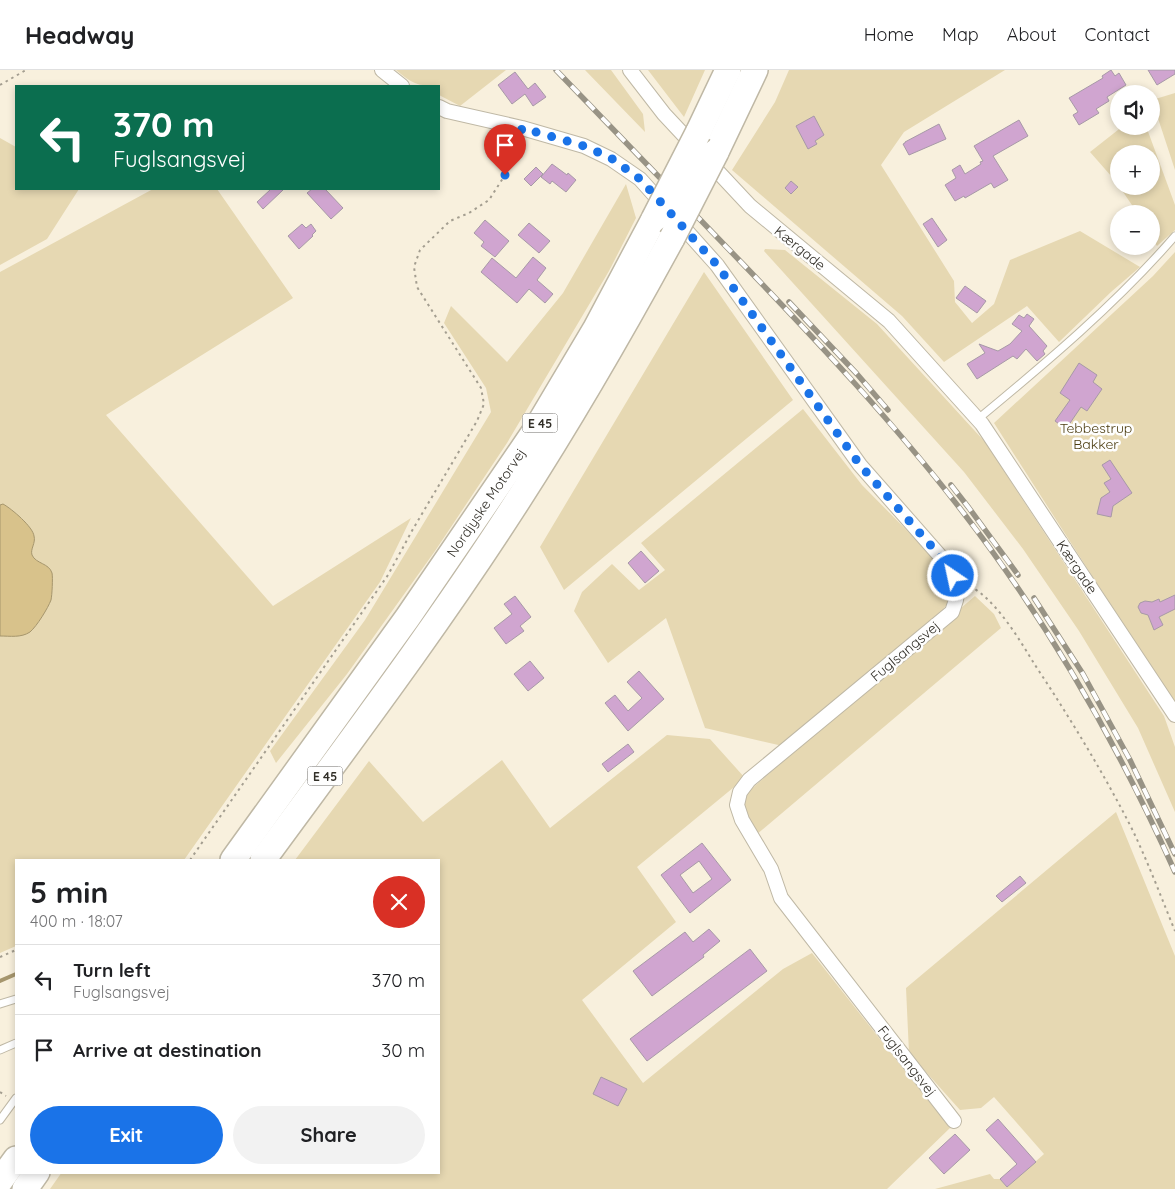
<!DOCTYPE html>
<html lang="en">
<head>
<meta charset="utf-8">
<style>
  :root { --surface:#fff; --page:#f2f2f2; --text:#202124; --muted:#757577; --line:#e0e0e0; --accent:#1a73e8 }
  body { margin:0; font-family:Quicksand,sans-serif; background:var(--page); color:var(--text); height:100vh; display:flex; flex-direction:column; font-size:19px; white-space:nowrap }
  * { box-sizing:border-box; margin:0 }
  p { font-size:16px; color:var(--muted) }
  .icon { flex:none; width:28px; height:28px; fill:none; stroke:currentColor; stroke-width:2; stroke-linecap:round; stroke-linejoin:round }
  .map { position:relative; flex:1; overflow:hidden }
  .drawer { position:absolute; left:15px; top:789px; width:425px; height:315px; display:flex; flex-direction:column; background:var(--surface); border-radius:0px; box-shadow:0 2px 8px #0003 }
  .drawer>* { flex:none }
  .top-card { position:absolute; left:15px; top:15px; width:425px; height:105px; border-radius:0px; box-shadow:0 2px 8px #0003; background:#0b6e4f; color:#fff; overflow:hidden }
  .tools { position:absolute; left:1110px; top:15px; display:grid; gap:10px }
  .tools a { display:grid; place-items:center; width:50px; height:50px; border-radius:50%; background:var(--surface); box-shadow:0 2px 8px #0003; font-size:25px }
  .pin { position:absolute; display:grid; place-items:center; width:42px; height:42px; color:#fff; margin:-51px -21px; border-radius:50% 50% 50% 0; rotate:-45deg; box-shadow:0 0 5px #0007 }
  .pin .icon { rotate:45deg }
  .me { position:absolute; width:55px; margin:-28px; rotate:326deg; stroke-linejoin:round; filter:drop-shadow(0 0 4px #0008) }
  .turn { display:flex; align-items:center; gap:18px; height:105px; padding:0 15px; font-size:22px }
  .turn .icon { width:65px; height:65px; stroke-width:2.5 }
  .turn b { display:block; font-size:35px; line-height:42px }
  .round { display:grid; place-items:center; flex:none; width:52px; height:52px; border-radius:26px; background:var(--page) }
  .head { display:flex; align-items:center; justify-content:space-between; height:85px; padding:0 15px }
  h1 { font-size:30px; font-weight:800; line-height:38px }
  .button { display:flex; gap:10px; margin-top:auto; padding:10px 15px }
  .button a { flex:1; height:58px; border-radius:30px; background:var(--accent); color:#fff; font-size:20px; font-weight:800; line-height:58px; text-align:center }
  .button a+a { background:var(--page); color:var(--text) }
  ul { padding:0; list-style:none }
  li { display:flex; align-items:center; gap:15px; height:70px; padding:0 15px; border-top:1px solid var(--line) }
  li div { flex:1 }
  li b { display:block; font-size:19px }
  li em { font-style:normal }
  header { display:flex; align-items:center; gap:30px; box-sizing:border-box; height:70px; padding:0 25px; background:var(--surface); border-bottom:1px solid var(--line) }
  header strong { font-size:24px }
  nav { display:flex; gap:28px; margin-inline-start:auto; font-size:18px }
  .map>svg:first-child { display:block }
</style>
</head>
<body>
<header>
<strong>Headway</strong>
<nav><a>Home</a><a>Map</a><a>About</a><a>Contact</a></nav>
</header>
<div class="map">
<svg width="1175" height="1119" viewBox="0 0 1175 1119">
  <rect width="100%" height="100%" fill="#f8f0dd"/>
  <!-- green -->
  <path fill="#e6d8b2" d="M396 0H506L460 36 439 25V16C417 16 413 14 396 0Z
    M585 0H611L643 44 645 62Z
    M648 0H705L684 47Z
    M789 0H1005L904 62 881 95 954 211 955 232 972 253 994 234 1010 190 1080 161 1140 197 1111 222 1059 272 1027 236 944 292 902 246 732 100 775 32Z
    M1175 23V100L1152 30Z
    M1123 56H1146L1175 135V160L1157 176 1151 167V144H1138L1119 116H1151V84H1119V115L1090 82Z
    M0 68 16 77V119H79L47 169 0 195Z
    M626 114 636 148 609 201 507 373 435 481 347 604 276 693 270 681 365 550 491 342 486 318 444 253 451 236 507 292 563 223Z
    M153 119H217L293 228 106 345 273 536 411 448 380 512 184 790H16V876L0 883V202Z
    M765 179 785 180 877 254 985 372 1164 646 1175 677V742L1138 658 1079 561 1023 479 964 402 764 181Z
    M1175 182V632L1098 515 994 353 1153 206Z
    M704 202 793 330 564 520 540 477Z
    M803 339 862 415 939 493 948 512V533L931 555 787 677 705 658 666 548 608 593 574 541 582 522 612 494 639 520 665 500 641 473Z
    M975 526 994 544 1001 558 756 765 742 736 749 721Z
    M667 665 710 669 745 708 637 797 676 852 582 930 643 1013 783 899 812 883 950 1058 887 1119H50L62 1102H439V790H295L369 691 423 752 502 690 550 758Z
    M1116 742 1175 886V1119H935L990 1104 994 1109H1000L1007 1117 1044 1084 994 1027 981 1038 960 1040 909 983 906 918Z"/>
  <!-- water -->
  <path fill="#d8c28b" stroke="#a6966d" d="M3 434C12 439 33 457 34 466 36 473 30 479 32 485 36 494 49 493 52 503 53 507 52 526 51 530 48 538 37 556 30 562 21 568 10 566 0 566V435Z"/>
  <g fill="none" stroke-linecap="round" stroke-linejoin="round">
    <!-- stream -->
    <path stroke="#a6966d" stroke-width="4" d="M0 911 16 904"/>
  </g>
  <!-- building -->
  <path fill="#d0a5d0" stroke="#a799a7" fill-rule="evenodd" d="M1111 0 1115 6 1119 3 1126 15 1107 27 1109 31 1096 39 1099 43 1079 55 1073 45 1078 42 1069 28 1103 8 1102 6Z
    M1148 0H1175V4L1157 15Z
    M515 2 528 19 535 13 546 27 533 36 525 24 512 34 498 15Z
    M814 46 824 65 815 71 817 74 808 79 796 56Z
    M1019 50 1028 66 993 86 1008 110 994 118 991 113 965 128 964 126 955 131 945 115 956 108 952 100 960 95 965 104 981 94 980 92 983 91 974 76Z
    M939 54 946 69 909 85 903 74 905 73V72Z
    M552 94 567 105 568 103 576 110 566 122 552 111 550 114 541 107Z
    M536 97 543 104 531 116 524 109Z
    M791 111 798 117 791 124 785 118Z
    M271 119H284L263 139 257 132Z
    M312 119H325L343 138 331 149 307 123Z
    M932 148 947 170 938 177 923 154Z
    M485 150 509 171 495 187 481 176 484 172 474 163Z
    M529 153 550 171 539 183 518 165Z
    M302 154 306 158 311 154 316 161 312 165 313 166 299 179 288 166Z
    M533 187 546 198 537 210 553 224 545 233 529 219 517 233 481 202 492 188 516 208Z
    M965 216 986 231 977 243 956 228Z
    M1027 244 1034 249 1029 256 1047 276 1043 281 1045 284 1037 291 1026 279 1017 289 1013 286 977 309 967 294 985 283 979 274 998 281 1010 274 1022 261 1012 254 1019 245 1024 248Z
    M1079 293 1097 305 1093 312 1102 319 1087 341 1081 337 1066 359 1055 351 1070 330 1060 323Z
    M1110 390 1132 423 1113 436 1111 447 1097 444 1101 428 1110 422 1104 413 1111 409 1102 395Z
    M641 481 659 501 645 513 628 493Z
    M1175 525V539L1159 547 1163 555 1154 560 1148 545 1141 543 1138 537 1140 533 1145 531 1152 532 1159 529 1160 532Z
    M515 526 531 547 520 556 524 561 506 574 494 558 512 544 504 534Z
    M530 591 544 608 528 621 514 604Z
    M639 601 664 629 628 661 605 633 615 625 628 641 642 628 627 612Z
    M628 674 634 682 608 702 602 694Z
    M702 773 731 810 690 843 661 805ZM699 791 712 809 693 823 680 805Z
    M1020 806 1026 813 1002 832 996 826Z
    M709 859 720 871 703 885 704 887 652 926 633 901 685 862 693 872Z
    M750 879 767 901 647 991 630 969Z
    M601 1007 627 1019 618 1036 593 1024Z
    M998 1049 1036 1092 1007 1117 1000 1109 1017 1094 986 1060Z
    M955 1064 970 1080 944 1104 929 1088Z"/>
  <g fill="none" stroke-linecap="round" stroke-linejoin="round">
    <defs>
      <path id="lane" d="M978 349C1047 292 1116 234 1175 166
        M0 934 16 929
        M0 980 16 973
        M0 1050 16 1028"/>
      <path id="street" d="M382 0 402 16
        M630 0 664 44 750 136 889 251 982 354 1175 645
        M439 37 447 41 522 58 584 76 611 89 640 109 717 195 860 395 948 495 958 518 956 530 952 542 749 710 740 722 737 735 742 750 771 799 781 828 954 1051"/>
      <g id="highway">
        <path d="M698 63 728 0"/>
        <path d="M716 82 755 0"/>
        <path id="s1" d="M233 790 408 547 535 361 595 260 654 149"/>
        <path d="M263 790C348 674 435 559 513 438 570 350 622 260 672 168"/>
        <path d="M0 1111 16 1089"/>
        <path d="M25 1119 37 1102"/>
      </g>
    </defs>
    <!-- lane casing -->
    <use href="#lane" stroke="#bfb8a5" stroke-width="9"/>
    <!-- street casing -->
    <use href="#street" stroke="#bfb8a5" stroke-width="16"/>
    <!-- highway casing -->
    <use href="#highway" stroke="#bfb8a5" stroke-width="28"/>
    <!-- path -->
    <path stroke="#a49e90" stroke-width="2" stroke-dasharray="2.5 4" stroke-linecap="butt" d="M0 15 26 0
      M970 516C997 531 1019 569 1035 595 1070 648 1103 702 1132 759 1148 792 1161 827 1175 861
      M190 790 388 505 413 459 477 351 484 334 481 318 417 217 414 197 420 180 450 151 469 143 489 130 505 105 519 69
      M0 887 16 880
      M0 1022 6 1026"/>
    <!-- lane -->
    <use href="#lane" stroke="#fff" stroke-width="7"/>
    <!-- street -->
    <use href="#street" stroke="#fff" stroke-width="14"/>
    <!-- highway -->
    <use href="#highway" stroke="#fff" stroke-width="25"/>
    <defs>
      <path id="rail" d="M556 0C618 64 679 128 741 192 818 272 894 353 962 441 1048 552 1118 675 1175 802
        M789 232 857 304 888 340
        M951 415 969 438 1018 505
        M1034 528 1083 604 1130 690 1175 784"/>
    </defs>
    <!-- rail casing -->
    <use href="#rail" stroke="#989385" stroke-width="5.5"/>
    <!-- rail -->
    <use href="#rail" stroke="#fefefe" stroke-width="4" stroke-dasharray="11" stroke-linecap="butt"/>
    <defs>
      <path id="highway-bridge" d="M654 149 698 63
        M672 168 716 82"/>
    </defs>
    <!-- highway-bridge casing -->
    <use href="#highway-bridge" stroke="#bfb8a5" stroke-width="28" stroke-linecap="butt"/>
    <!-- highway-bridge -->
    <use href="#highway-bridge" stroke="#fff" stroke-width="25"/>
  </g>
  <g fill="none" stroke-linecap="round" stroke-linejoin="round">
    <!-- route -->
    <path stroke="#1a73e8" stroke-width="9" stroke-dasharray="0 16.2" d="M505 105 517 78 522 58 584 76 611 88 640 109 717 195 860 395 948 495 953 506"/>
  </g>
  <g text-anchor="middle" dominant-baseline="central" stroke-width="5" stroke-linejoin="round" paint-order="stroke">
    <!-- shield labels -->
    <g fill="#fefefe" stroke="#6e6c68" stroke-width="1">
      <rect x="522.5" y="343.5" width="35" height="19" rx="4"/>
      <rect x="307.5" y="696.5" width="35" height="19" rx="4"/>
    </g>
    <g font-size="12" font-weight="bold" fill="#312e27">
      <text x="540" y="353">E 45</text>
      <text x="325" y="706">E 45</text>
    </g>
    <!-- street labels -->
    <g font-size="14" fill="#312e27" stroke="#fefefe">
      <text transform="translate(800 178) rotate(39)">Kærgade</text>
      <text stroke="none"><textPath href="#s1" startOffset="438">Nordjyske Motorvej</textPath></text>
      <text transform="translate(1077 497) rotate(56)">Kærgade</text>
      <text transform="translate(905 581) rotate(-40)">Fuglsangsvej</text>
      <text transform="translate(907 991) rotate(52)">Fuglsangsvej</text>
    </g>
    <!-- park labels -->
    <g font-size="14" fill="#4c3d11" stroke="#fefefe">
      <text x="1096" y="358">Tebbestrup<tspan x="1096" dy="16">Bakker</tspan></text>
    </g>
  </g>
</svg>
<div class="tools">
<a><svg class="icon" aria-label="sound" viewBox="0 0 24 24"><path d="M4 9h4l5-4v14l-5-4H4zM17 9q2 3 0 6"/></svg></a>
<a>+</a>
<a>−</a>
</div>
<div class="pin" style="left:505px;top:105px;background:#d93025"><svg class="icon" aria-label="arrive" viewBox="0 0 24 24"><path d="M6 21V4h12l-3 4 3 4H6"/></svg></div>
<svg class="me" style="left:953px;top:506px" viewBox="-20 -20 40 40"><circle r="17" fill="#1a73e8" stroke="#fff" stroke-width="3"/><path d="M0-11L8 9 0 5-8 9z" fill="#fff"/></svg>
<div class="top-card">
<div class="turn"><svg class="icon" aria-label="left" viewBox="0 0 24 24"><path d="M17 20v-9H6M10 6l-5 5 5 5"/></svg><div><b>370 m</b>Fuglsangsvej</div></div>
</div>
<section class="drawer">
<div class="head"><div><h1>5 min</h1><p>400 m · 18:07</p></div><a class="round" style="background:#d93025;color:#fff"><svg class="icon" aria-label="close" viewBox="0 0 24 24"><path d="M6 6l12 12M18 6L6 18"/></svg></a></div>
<ul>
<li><svg class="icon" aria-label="left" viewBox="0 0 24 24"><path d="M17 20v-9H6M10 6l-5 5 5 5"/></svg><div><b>Turn left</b><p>Fuglsangsvej</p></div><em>370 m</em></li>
<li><svg class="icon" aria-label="arrive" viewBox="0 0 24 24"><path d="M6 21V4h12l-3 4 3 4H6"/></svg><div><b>Arrive at destination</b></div><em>30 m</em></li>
</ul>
<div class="button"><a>Exit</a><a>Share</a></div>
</section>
</div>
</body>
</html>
